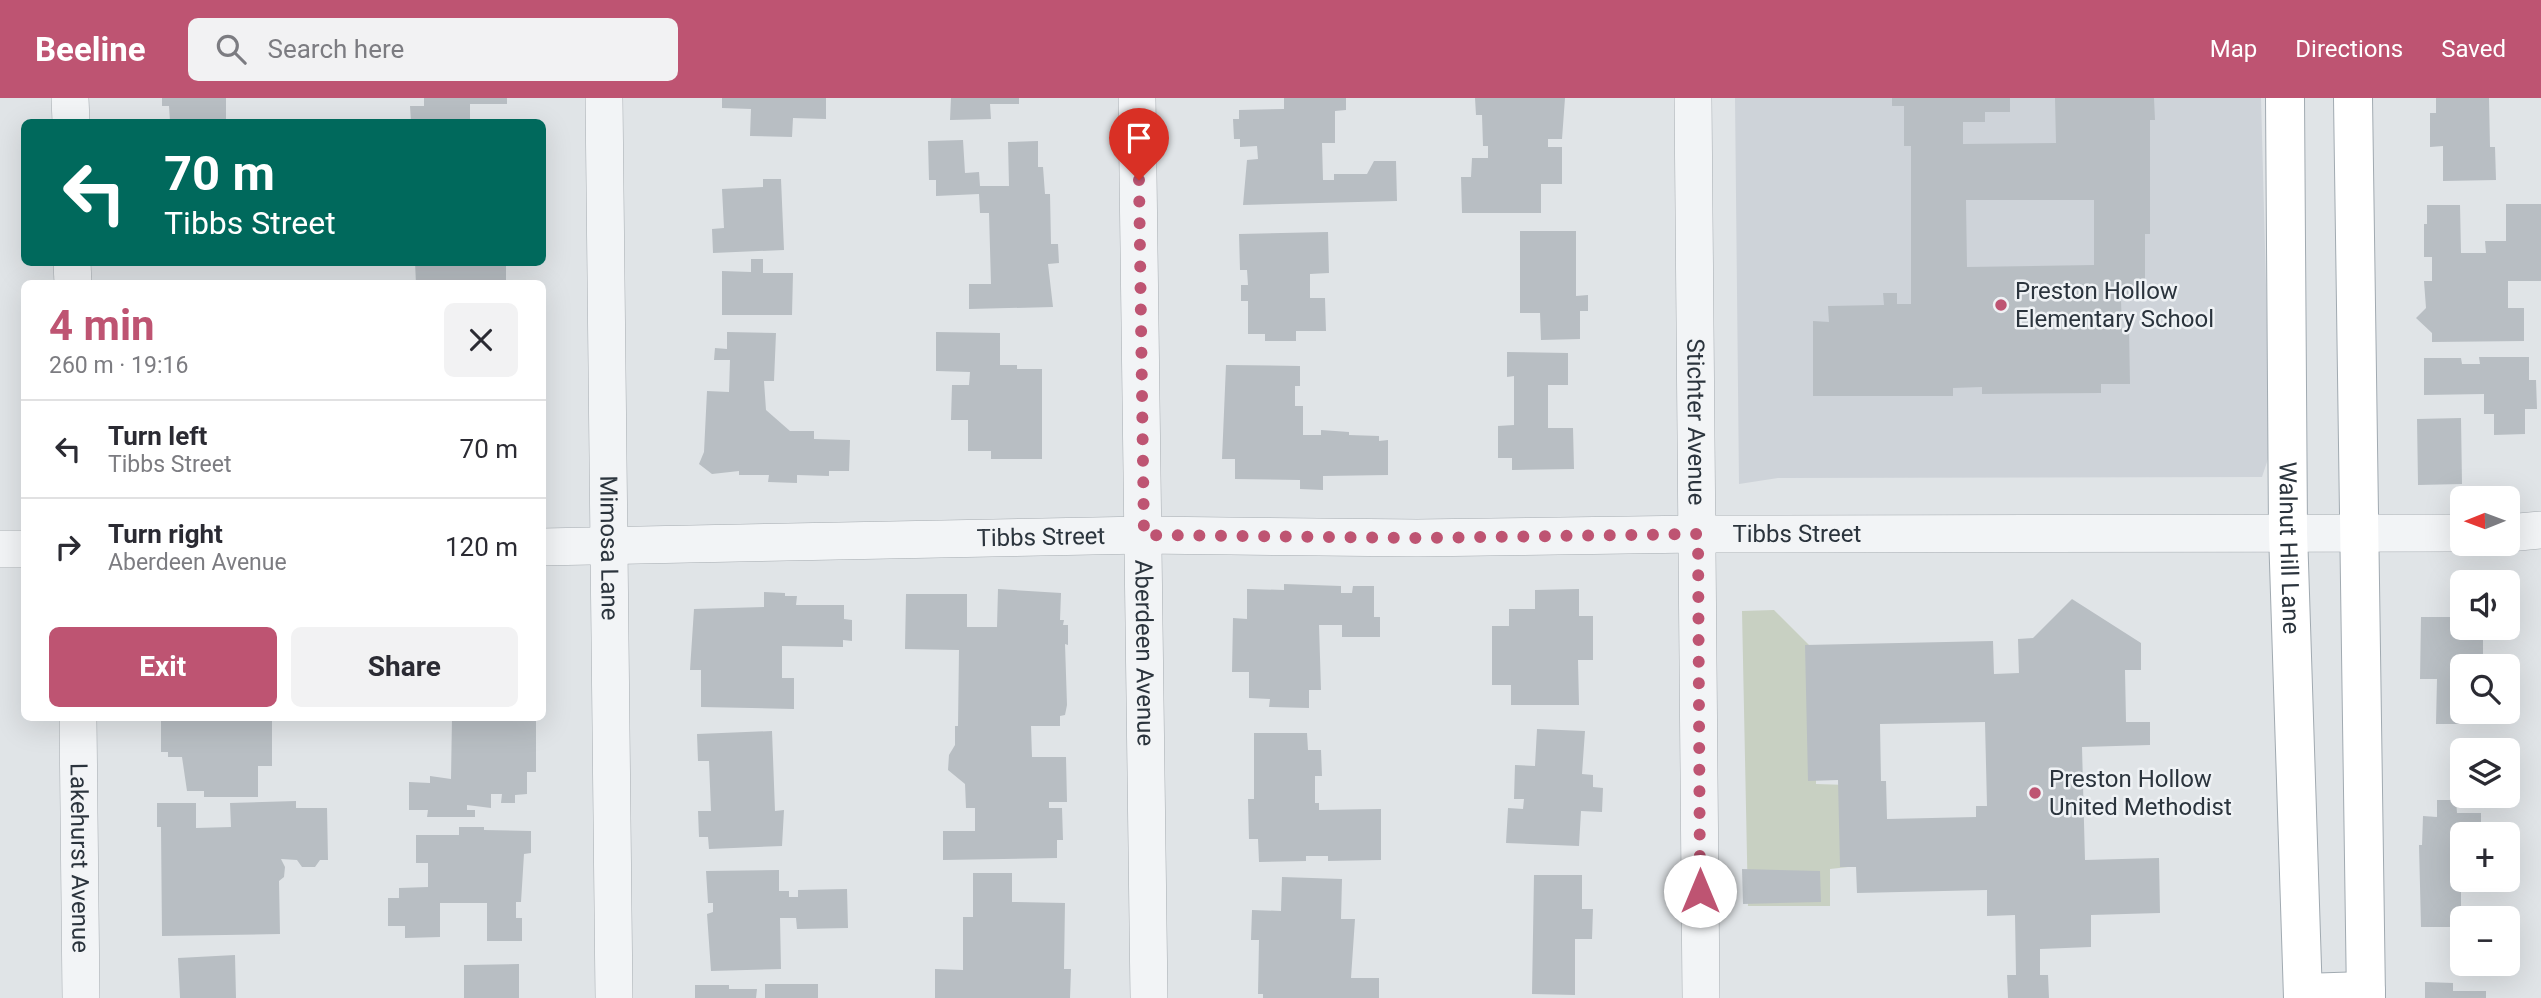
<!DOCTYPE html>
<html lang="en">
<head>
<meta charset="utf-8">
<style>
  :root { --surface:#fff; --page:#f2f2f3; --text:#2b2b33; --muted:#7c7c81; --line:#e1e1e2; --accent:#be5472 }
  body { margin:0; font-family:Roboto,sans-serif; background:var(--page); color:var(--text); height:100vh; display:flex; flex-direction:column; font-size:26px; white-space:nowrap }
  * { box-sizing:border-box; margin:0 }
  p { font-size:23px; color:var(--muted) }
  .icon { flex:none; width:38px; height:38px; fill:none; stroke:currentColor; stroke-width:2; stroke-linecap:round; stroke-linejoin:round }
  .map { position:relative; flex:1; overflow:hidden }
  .details { position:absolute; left:21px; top:182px; width:525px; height:441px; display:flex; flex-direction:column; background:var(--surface); border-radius:10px; box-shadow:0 7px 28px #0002 }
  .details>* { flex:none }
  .top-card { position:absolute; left:21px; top:21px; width:525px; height:147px; border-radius:10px; box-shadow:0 7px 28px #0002; background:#00695c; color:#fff; overflow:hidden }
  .needle { width:46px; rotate:269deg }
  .buttons { position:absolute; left:2450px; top:388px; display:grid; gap:14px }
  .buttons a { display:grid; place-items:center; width:70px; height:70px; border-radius:10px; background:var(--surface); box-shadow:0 7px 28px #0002; font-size:35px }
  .pin { position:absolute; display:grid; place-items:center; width:60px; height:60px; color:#fff; margin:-72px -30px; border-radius:50% 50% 50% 0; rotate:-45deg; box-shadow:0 0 7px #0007 }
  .pin .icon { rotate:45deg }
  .me { position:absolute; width:77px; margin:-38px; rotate:0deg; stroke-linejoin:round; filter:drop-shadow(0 0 5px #0008) }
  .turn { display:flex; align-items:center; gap:24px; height:147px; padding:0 28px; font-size:32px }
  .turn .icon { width:91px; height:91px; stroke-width:2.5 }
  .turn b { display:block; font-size:49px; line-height:60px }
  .round { display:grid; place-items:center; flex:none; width:74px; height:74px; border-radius:10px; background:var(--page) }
  .overview { display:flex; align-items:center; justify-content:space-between; height:119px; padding:0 28px }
  h1 { font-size:42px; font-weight:700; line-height:52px; color:var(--accent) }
  .action { display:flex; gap:14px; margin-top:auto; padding:14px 28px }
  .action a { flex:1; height:80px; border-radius:10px; background:var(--accent); color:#fff; font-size:28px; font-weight:700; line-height:80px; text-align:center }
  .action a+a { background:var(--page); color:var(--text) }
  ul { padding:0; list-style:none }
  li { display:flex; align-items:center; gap:21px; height:98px; padding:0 28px; border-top:2px solid var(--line) }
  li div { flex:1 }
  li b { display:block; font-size:26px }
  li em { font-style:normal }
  header { display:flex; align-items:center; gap:42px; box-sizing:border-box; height:98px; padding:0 35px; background:var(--accent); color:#fff }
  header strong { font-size:33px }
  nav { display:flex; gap:38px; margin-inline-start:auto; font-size:24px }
  .search { width:490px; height:63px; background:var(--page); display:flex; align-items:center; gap:18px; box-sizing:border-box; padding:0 24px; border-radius:10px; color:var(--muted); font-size:26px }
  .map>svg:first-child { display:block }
</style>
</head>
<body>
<header>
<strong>Beeline</strong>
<div class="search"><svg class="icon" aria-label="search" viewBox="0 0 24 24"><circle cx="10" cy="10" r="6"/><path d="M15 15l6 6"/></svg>Search here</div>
<nav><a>Map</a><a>Directions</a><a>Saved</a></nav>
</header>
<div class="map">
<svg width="2541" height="900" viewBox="0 0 2541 900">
  <rect width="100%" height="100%" fill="#e0e4e7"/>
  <!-- built -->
  <path fill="#ced3d9" d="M1735 0H2261L2270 338 2268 361 2262 379 1778 380 1739 386Z"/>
  <!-- green -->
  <path fill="#c8d0c2" d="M1774 512 1810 548 1816 629V686L1847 687 1848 769 1830 771V808H1748L1742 513Z"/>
  <!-- building -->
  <path fill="#b8bec3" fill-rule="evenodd" d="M162 0H226V24H170L169 8H162Z
    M424 0H507V6H470V24H411L410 8H424Z
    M722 0H826V21L793 20 792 39 750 38 751 11 722 10Z
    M951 0H1019V6H990L991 21 950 22Z
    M1284 0H1346V12L1335 13V45H1322L1323 82H1334V76H1367L1374 63H1396L1397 103 1243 107 1247 62 1258 61 1257 48 1240 49V41H1234L1233 21H1239V12L1284 11Z
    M1475 0H1565L1562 41H1548V49H1562V86H1541V115H1462L1461 79H1471L1472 60H1488V48H1483L1482 17H1476Z
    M1892 0H2010V14H1985V24H1963V46L2056 45 2055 0H2154L2155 22H2150V136H2145V202H2121L2122 231H2129L2130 286H2101V295L1982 296V289L1953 290V298H1813V223L1829 224 1828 208 1884 207 1883 195H1897V206H1911V48H1904V8H1892ZM1966 102H2094V167L1967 169Z
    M2436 0H2489L2490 49H2495L2496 82 2443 83V48L2430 49V15H2436Z
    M963 42 965 75 979 74 980 88H1009L1008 44 1038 43V69H1043L1045 96H1050L1051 146H1058L1059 165 1048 166 1053 209 969 211V186H991L989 115H980L979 96 936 98V82H929L928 43Z
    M763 81H781L784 152 713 155 712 131 724 130 722 91 763 89Z
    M2506 106H2541V183H2508V210H2524V243L2432 244V235L2416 220 2426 210 2424 183H2432V159H2424V126H2427V107H2460L2461 155H2486L2485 143H2506Z
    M1520 133H1576V198L1588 197V213H1580V241L1541 242 1540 215H1520Z
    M1328 134 1329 175 1310 176V200H1325L1326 233H1296V243H1265V236H1248V203H1241V187H1248L1247 172H1240L1239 136Z
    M751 161H763V175H793L792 217H722V173L751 174Z
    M202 164H229V168H202Z
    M415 164H506V186H416Z
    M727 234 776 235 774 283H764L766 312 790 333H814V341L850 342 849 373H829V378L797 377V385L768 384 769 377H739V373L712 376 699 366 704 354 707 293 729 294 730 262H714L715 250 727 251Z
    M936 234 1000 235V267H1017V271H1042V361H991V353H968V322H951L952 287H969L970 274 936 273Z
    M1507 254 1568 255V287H1548V330H1573L1574 371 1512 372V360H1498V328L1514 327V278L1507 279Z
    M2479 259H2529V282H2536L2537 311H2525V336L2494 337V316H2484V296L2424 297V260H2461L2462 266H2480Z
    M1226 267 1300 268V288H1295V308H1303V337H1321V332L1349 334V337L1379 338V343L1388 342V377L1323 378V392L1300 391V382L1235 381V361H1222Z
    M2461 320 2462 386 2418 387 2417 321Z
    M1284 486 1341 488V495H1352L1353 488H1374V519H1380V539H1342V527H1319L1321 592H1309V610L1269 609 1270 601 1249 600V574H1232L1233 520 1247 521V491L1284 492Z
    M998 491 1061 495 1060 522H1064L1063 527H1068V547L1065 546 1067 607 1065 617 1060 618V628H1031L1032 659H1066L1067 704H1049V710H1062L1063 742H1057V760L943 762V733H975V710H966L965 686 948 672 949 657 955 647V628H958L959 552 905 551 906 496H967V529H997Z
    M1579 491V518H1593V562H1578L1579 607H1511V587H1492V528H1509V511H1535V492Z
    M764 494 785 495V498H797L796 507H844V521L852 522V543L843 542V549L782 548V580H794V611L701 609V572H690L694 511 764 509Z
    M2072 501 2141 545V572H2125L2126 624H2150V647L2082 649 2085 762 2159 760 2160 815 2091 817V849L2040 851V877H2048L2049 900H2008L2007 877H2016L2015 817 1987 818V792L1857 795 1856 769H1840L1838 682 1808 683 1805 547 1993 543 1994 576 2019 575 2018 541 2033 540ZM1985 624 1987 708H1976V719L1887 721 1886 683H1881L1880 626Z
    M2421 519H2462V530H2483V569H2462V614H2470L2469 626H2436L2437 581H2420Z
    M161 620H272V668H258V699H204V693H187L182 659H168V654H161Z
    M452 620H536V674H527V696L515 697V705H501L502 696H491V710L467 707V712H475V719H427L428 712H409V684L430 685V678L451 681Z
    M1537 631 1585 633 1582 676 1593 677V689L1603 690 1602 714 1581 713 1579 748 1506 745 1508 710 1523 711 1524 701H1514L1515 667 1535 668Z
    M772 633 775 713 784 712 782 748 709 751 708 739H699L698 713H711L709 663H698L697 636Z
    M1254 635H1307L1308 652H1321L1322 678H1315V705H1319V712L1381 711V762L1328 763V758H1306V763L1259 764 1258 741H1249L1248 701H1254Z
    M2437 702H2456L2457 715H2481V737H2462V782H2471V787L2461 786V829H2421L2419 747H2422L2423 718 2437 719Z
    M296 703V710H327L328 762H320L315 769H302L297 762 281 761 285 769 284 779 279 783 280 836 162 838 161 729H157V705H196V730L231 729 230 705Z
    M459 729H484V732L531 733V755L524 756 521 804H516V820H522V843H487V805H440V839L405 840V828H388V800H399V790L428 789V765H416V737H459Z
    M1742 771 1820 773 1821 804 1743 806Z
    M779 772V793H789V799H798V792L847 791 848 830 797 831 796 820H780L781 871 711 873 707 816 713 814V805H708L706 773Z
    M973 775H1012V804L1065 805 1064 871H1071L1070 900H935V871L963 872V819H973Z
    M1534 777H1582V811H1593L1592 841H1575V897L1532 896Z
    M1282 779 1342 781 1341 821H1355L1351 880H1379V900H1263V896H1258L1259 842H1251L1252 812 1281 813Z
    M235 857 236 900H180L178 860Z
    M519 866V900H464V867Z
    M2425 884 2453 885V893H2486V900H2425Z
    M765 886H818V900H765Z
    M695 887H729V891H757L756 900H695Z"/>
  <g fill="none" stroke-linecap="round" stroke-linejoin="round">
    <defs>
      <g id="minor">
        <path d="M70 0 71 24"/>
        <path id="s1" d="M604 0 614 900"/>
        <path id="s2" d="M1137 0 1149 900"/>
        <path id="s3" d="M1693 0 1701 900"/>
        <path d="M72 164 73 186"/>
        <path d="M2508 435 2541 432"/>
        <path id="s4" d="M542 449 1144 437 1417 440 1698 436 2462 435"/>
        <path d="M0 451H24"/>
        <path id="s5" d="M78 620 81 900"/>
      </g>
      <g id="major">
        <path id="s6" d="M2285 0 2288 434 2303 900"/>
        <path d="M2353 0 2366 900"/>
        <path d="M2303 895 2366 893"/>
      </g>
    </defs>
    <!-- minor casing -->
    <use href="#minor" stroke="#a6acb1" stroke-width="38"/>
    <!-- major casing -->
    <use href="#major" stroke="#a1aab1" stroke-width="40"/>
    <!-- minor -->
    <use href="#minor" stroke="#f2f4f6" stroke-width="37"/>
    <!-- major -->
    <use href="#major" stroke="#fff" stroke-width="38"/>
  </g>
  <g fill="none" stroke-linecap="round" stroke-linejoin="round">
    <!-- route -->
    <path stroke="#be5472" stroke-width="12" stroke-dasharray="0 21.6" d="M1139 82 1144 437 1417 440 1698 436 1700 793"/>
  </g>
  <!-- markers -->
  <g fill="#be5472" stroke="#eff2f5" stroke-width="2.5">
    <circle cx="2001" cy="207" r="7"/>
    <circle cx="2035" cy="695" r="7"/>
  </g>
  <g text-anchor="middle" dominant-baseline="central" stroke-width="5" stroke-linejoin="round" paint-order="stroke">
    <!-- poi labels -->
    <g font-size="24" fill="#2b343d" stroke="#eff2f5" text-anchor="start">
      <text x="2015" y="193">Preston Hollow<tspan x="2015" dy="28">Elementary School</tspan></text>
      <text x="2049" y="681">Preston Hollow<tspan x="2049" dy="28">United Methodist</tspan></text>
    </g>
    <!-- street labels -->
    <g font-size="24" fill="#2b343d" stroke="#eff2f5">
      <text stroke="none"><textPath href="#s3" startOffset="324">Stichter Avenue</textPath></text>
      <text stroke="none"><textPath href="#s4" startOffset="1255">Tibbs Street</textPath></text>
      <text stroke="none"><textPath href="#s4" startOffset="499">Tibbs Street</textPath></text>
      <text stroke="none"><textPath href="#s1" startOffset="450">Mimosa Lane</textPath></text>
      <text stroke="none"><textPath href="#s6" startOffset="450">Walnut Hill Lane</textPath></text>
      <text stroke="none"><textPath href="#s2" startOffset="555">Aberdeen Avenue</textPath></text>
      <text stroke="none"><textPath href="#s5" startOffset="140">Lakehurst Avenue</textPath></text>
    </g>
  </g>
</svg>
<div class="buttons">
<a><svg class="needle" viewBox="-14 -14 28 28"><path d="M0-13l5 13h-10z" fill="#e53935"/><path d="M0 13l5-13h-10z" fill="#7c7c81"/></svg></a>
<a><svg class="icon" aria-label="sound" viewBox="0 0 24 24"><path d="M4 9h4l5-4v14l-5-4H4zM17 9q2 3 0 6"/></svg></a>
<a><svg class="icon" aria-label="search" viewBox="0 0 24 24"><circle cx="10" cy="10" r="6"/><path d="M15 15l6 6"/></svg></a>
<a><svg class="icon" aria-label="layers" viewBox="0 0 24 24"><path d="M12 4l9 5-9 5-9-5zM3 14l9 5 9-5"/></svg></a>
<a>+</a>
<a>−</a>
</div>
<div class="pin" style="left:1139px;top:82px;background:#d93025"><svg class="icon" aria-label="arrive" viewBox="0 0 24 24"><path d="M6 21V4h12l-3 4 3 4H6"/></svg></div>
<svg class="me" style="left:1700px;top:793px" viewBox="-20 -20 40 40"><circle r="19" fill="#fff"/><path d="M0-13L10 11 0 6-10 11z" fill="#be5472"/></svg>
<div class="top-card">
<div class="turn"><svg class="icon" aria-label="left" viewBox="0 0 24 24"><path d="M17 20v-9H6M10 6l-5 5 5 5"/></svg><div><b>70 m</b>Tibbs Street</div></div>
</div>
<section class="details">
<div class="overview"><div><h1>4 min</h1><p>260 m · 19:16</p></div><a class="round"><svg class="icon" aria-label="close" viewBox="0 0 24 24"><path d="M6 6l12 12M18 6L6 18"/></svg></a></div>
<ul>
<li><svg class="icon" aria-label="left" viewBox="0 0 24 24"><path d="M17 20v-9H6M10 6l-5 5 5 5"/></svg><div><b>Turn left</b><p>Tibbs Street</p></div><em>70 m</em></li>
<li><svg class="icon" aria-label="right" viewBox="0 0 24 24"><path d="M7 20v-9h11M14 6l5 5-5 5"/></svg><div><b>Turn right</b><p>Aberdeen Avenue</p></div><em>120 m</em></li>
</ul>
<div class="action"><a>Exit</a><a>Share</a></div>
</section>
</div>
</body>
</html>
